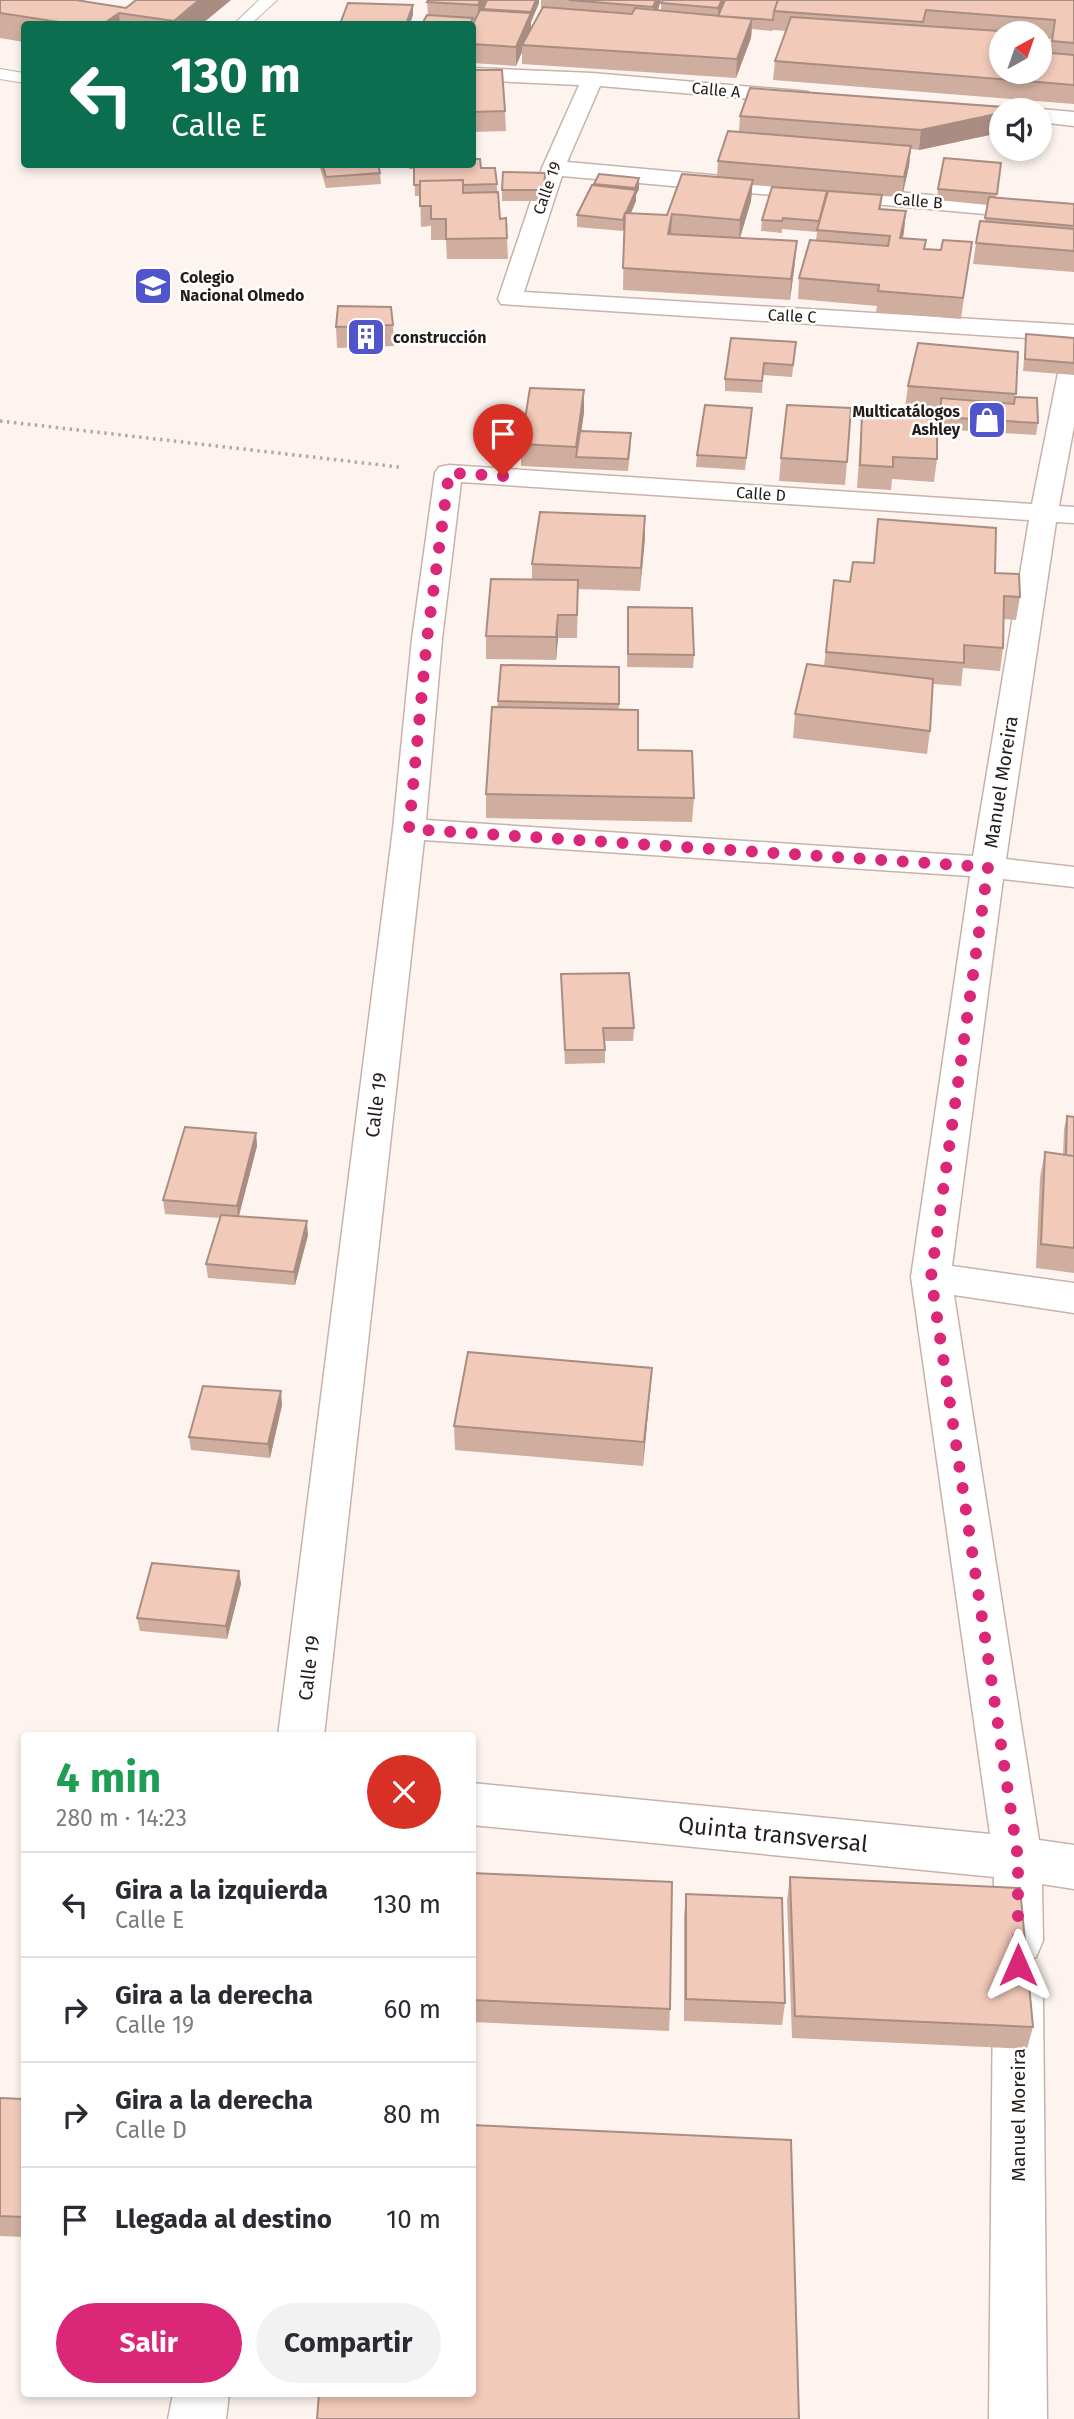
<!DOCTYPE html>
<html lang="es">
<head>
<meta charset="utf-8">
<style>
  :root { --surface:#fff; --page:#f2f2f3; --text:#2b2b33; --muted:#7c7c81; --line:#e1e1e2; --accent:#db2777 }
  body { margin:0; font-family:"Fira Sans",sans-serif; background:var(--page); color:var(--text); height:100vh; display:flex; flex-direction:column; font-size:26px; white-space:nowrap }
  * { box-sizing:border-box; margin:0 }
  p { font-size:23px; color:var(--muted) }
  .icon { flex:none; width:38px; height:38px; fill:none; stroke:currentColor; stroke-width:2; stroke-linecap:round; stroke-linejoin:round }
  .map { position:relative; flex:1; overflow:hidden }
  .sheet { position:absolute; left:21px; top:1732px; width:455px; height:665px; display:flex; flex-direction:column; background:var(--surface); border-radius:7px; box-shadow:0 4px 10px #0003 }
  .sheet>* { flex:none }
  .guide { position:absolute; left:21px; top:21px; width:455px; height:147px; border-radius:7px; box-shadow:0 4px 10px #0003; background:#0b6e4f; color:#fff; overflow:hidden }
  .needle { width:46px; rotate:40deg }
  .tools { position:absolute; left:989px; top:21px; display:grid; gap:14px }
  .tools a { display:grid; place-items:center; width:63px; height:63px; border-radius:50%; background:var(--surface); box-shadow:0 4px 10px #0003; font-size:35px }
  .pin { position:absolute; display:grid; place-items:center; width:60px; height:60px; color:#fff; margin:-72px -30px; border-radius:50% 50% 50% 0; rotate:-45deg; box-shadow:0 0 7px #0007 }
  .pin .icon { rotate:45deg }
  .me { position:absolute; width:77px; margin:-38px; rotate:0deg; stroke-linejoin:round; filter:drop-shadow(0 0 5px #0008) }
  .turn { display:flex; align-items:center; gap:24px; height:147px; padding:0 35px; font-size:32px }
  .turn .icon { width:91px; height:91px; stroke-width:2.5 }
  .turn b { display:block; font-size:49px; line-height:60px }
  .round { display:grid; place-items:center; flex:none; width:74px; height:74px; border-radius:37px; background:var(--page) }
  .overview { display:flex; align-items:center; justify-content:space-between; height:119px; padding:0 35px }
  h1 { font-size:42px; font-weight:700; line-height:52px; color:#1e9e55 }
  .button { display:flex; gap:14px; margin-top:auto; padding:14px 35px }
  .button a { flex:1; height:80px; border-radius:42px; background:var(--accent); color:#fff; font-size:28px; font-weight:700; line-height:80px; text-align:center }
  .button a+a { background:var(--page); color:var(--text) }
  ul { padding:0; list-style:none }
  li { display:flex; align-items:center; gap:21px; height:105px; padding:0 35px; border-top:2px solid var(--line) }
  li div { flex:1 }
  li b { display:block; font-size:26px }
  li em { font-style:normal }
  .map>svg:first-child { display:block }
</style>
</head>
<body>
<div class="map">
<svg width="1074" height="2419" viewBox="0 0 1074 2419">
  <rect width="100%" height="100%" fill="#fdf4f0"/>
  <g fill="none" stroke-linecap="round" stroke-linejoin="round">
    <defs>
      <path id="lane" d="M259 0H277L251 24H234Z
        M0 69 24 73V83L0 79Z"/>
      <path id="street" d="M472 68 592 73 800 91 808 92 811 97 808 102 800 103 600 86 567 162 1074 208V222L562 176 524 292 1074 325V341L501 304 498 299 542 168 579 85 472 80Z
        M1040 109 1074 112V126L1040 122V110H1037Z
        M1074 350V426L1059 506 1074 507V523L1056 522 1006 859 1074 867V887L1003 879 952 1266 1074 1283V1313L954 1295 1039 1840 1074 1845V1889L1042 1884 1043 1941 1036 1957 1018 1964 1000 1957 993 1941 994 1877 472 1825V1783L990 1834 911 1277 970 876 424 840 324 1736H278L393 829 412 639 435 473 439 467 449 465 1032 504 1061 358 1065 353ZM461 482 1029 520 973 856 426 820 442 639Z
        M1018 1975 1036 1981 1043 1998 1047 2419H989L993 1998 1000 1981Z
        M173 2394H229L226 2419H168Z"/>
    </defs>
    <!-- lane casing -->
    <use href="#lane" stroke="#c8b2a9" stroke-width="2"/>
    <!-- street casing -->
    <use href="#street" stroke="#c8b2a9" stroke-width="3"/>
    <!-- path -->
    <path stroke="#b1a8a4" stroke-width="3.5" stroke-dasharray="2.5 4.5" stroke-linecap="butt" d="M0 421 399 467"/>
    <!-- lane -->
    <use href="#lane" fill="#fff" fill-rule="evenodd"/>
    <!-- street -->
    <use href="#street" fill="#fff" fill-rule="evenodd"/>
  </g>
  <!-- wall -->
  <path fill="#d0ae9f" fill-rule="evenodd" d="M0 0H76L202 24H24V42L0 38Z
    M539 0V3L531 22V30L541 12V0H661L658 10H661V3L1074 0V104L773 80 775 61 786 31 773 30 772 31 752 29 751 38 736 78 522 64V52L516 66 472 63V24L428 15 427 2ZM1001 33H1040V38L1052 39 1050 53 1001 72Z
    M472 70 505 111 506 131 472 132Z
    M740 116 999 133 919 150 911 149 909 166 902 197 882 196 881 209 906 211 903 238 925 249 969 263 961 319 876 312 877 306 798 299 799 278 816 240 817 232 782 229V233L761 231 762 220 827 191 752 185 751 201 740 238 795 262 790 300 623 290 624 227 623 231 577 227V215L594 184 639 178V189L636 195V201L631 213 667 215 717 177 718 161 739 132Z
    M1001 163 996 198 1074 204V272L973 264 976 243 985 222 988 205 937 200 938 189Z
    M319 164H378L380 173 381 184 326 188Z
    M408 164H472L481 168H495L500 219 507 238 508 259H447L446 240H431V226L421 227 420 196H415L414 169H409Z
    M545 173 544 201H502V190Z
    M393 325 394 346 337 348 336 327Z
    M1026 334 1074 338V375L1023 371Z
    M796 342 792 377 763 375 762 393 725 391V379Z
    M1018 352 1015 397 1038 423 1036 435 939 429V410L905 407 908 386Z
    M752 408 745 470 696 467 697 455Z
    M584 412 581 431 631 445 628 471 521 466V444Z
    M862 414 937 459 934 482 892 479 891 490 857 488Z
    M781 458 847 462 845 485 779 481Z
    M645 516 640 591 578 589 577 638H558L556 660 486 659V636L532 579V564Z
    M878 519 995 573 1020 597 1016 620 1003 619V648L1000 671 963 668 961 686 933 684 930 731 927 754 793 738 795 714 824 666 834 580 850 582 874 563Z
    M628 607 694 655 693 668 627 667Z
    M619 667V710L638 750 694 798 692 822 486 818V794L498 701Z
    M561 974 634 1028 633 1041H605V1063L565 1064Z
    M1067 1116 1074 1117V1273L1036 1268 1040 1177 1045 1152 1063 1155 1064 1129Z
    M256 1133 257 1146 239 1216 308 1235 295 1285 208 1278 206 1264 220 1218 165 1214 163 1200Z
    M652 1368 650 1392 643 1466 455 1450 454 1426Z
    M282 1405 270 1458 191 1450 189 1437Z
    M239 1571 241 1584 227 1639 140 1631 137 1618Z
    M472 1873 670 2009 669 2031 472 2022Z
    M790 1877 1033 2027 1027 2049 792 2038 787 1900Z
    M686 1894 785 2003 782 2025 684 2021V1916Z
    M0 2098 24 2099V2237L0 2236Z"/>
  <!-- shaded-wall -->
  <path fill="#a98d82" d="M199 0H231L202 24H174V21Z
    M480 0H489L483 9V13L478 24V5Z
    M536 0H539V3L531 22V12Z
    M656 0H661L653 26V7Z
    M722 0H729L718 16V8Z
    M413 5V15L410 24H406Z
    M119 13 120 24H103Z
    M531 13V32L522 45V52L516 66V47Z
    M752 19 751 38 736 78 737 59Z
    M1001 113 999 133 919 150 921 130Z
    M911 146 909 166 902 197 904 177Z
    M639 178V189L636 195V201L623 231V220L635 193V188Z
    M753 180 751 201 739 241 740 220Z
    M906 211 904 232 898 259 900 238Z
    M672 214 671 235 668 234Z
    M797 241 795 262 790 300 791 279Z
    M584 390V412L578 457H576V447Z
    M645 516V539L640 591 641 568Z
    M558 615V638L556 660V637Z
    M256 1133 257 1146 238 1219 237 1206Z
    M307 1221 308 1235 295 1285 294 1272Z
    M652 1368 650 1392 643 1466 644 1442Z
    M281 1391 282 1405 270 1458 268 1444Z
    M239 1571 241 1584 227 1639 226 1626Z"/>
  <!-- building -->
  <path fill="#f2cab9" stroke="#a98d82" stroke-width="2" d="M0 0H76L126 8 136 0H199L174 21 119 13 103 24H72L0 13Z
    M428 0H480L478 5 427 2Z
    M487 0H536L531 12 483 9Z
    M569 0H656L653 7Z
    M663 0H722L718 8 661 3Z
    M725 0H778L774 11 773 20 718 16Z
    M778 0H1074V43L1052 41 1055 20 926 10 923 22 774 11Z
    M348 3 413 5 406 24H340Z
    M543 7 632 14 635 8 752 19 737 59 522 45Z
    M480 10 531 13 516 47 472 44V26Z
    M427 15 473 18 470 24H422Z
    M791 17 1030 33H1001V72H1040V52L1074 55V85L775 61Z
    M472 70H502L505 111 472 112Z
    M750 88 1003 107 1001 113 921 130 740 116Z
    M728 131 911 146 904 177 718 161Z
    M944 158 1001 163 997 194 938 189Z
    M472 159H480L481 168H495L497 184 463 185V180L420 181V185H414V164H472Z
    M322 164H378L380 173 326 177Z
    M503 172 545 173 544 190H502Z
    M599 174 639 178 635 188 594 184Z
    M682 174 753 180 740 220 672 214 668 234 797 241 791 279 623 268 625 213 667 215Z
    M463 180V193L498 192 500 219 506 218 507 238 446 239V219H431V206H420V181Z
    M592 185 636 190 626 213H625L623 220 577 215Z
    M772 187 827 191 819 221 783 218 782 221 762 220Z
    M828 191 882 195 879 209 906 211 900 238 926 240 924 249 941 250 943 240 972 242 963 298 878 291 879 285 799 278 810 240 888 246 890 236 817 230Z
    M989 197 1074 204V226L985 218Z
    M980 221 1074 229V251L976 243Z
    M338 306 391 307 393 325 336 327Z
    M1026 334 1074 338V363L1025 359Z
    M731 338 796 342 793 365 764 363 762 381 725 379Z
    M918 343 1018 352 1016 394 908 386Z
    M530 388 584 390 576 447 521 444Z
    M1015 397 1037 398 1038 423 941 417V398L1014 404Z
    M705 405 752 408 746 458 697 455Z
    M787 405 851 408 847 462 781 458Z
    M862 414 937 419V459L893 457V467L860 465Z
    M580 431 631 433 628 459 576 457Z
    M540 512 645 516 641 568 532 564Z
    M878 519 996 528 995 573 1019 574 1020 597 1004 596 1003 648 964 645V663L826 652 834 580 850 582 853 562 874 563Z
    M491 579 578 580 577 615H558L556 637 486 636Z
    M628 607 692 608 694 655 628 654Z
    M807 664 933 679 930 731 795 714Z
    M501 665 619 667V704L498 701Z
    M492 707 638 710V750L692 751 694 798 486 794Z
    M629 973 634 1028H603L605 1050H565L561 974Z
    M1067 1116 1074 1117V1156L1066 1155Z
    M185 1127 256 1133 237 1206 163 1200Z
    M1045 1152 1074 1156V1248L1041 1244Z
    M221 1215 307 1221 294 1272 206 1264Z
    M468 1352 652 1368 644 1442 454 1426Z
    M203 1386 281 1391 268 1444 189 1437Z
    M152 1563 239 1571 226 1626 137 1618Z
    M472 1873 672 1882 670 2009 472 2000Z
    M790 1877 1020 1888 1033 2027 795 2016Z
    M686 1894 782 1898 785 2003 686 1999Z
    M0 2098 24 2099V2217L0 2216Z
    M472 2125 791 2140 799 2419H317L319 2394H472Z"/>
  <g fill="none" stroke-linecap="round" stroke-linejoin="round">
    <!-- route -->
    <path stroke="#db2777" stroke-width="12" stroke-dasharray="0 21.6" d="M503 476 449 473 427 639 409 829 988 867 931 1277 1018 1858V1965"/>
  </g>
  <!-- icons -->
  <defs>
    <symbol id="school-square" viewBox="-11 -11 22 22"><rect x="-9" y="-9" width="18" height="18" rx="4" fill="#5155cc" stroke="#fff"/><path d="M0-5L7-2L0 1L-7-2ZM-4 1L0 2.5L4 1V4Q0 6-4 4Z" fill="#fff"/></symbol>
    <symbol id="building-square" viewBox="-11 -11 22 22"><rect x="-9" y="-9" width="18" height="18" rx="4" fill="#5155cc" stroke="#fff"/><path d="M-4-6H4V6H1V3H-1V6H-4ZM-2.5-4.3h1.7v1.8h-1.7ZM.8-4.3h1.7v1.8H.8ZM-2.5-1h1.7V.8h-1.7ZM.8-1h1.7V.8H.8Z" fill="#fff"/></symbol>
    <symbol id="shop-square" viewBox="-11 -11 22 22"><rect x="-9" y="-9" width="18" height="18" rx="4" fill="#5155cc" stroke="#fff"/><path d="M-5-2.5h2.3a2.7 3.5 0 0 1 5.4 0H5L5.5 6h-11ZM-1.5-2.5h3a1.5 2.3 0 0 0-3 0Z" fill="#fff"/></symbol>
  </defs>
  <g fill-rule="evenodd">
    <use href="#school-square" x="131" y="264" width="44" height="44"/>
    <use href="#building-square" x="344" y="315" width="44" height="44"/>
    <use href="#shop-square" x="965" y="398" width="44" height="44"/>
  </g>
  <g text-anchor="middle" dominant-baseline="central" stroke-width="5" stroke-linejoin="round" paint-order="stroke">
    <!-- far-street labels -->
    <g font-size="16" fill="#241c18" stroke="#fff">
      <text transform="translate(716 90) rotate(5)">Calle A</text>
      <text transform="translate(547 188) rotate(-71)">Calle 19</text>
      <text transform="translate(918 201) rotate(5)">Calle B</text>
      <text transform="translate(792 316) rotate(3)">Calle C</text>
      <text transform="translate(761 494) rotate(4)">Calle D</text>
    </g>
    <!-- far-poi labels -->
    <g font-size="16" font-weight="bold" fill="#241c18" stroke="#fff" text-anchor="start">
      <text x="180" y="277">Colegio<tspan x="180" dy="18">Nacional Olmedo</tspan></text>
      <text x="393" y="337">construcción</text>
      <text x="960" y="411" text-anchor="end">Multicatálogos<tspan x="960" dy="18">Ashley</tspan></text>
    </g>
    <!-- street labels -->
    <g font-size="19" fill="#241c18" stroke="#fff">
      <text transform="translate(1001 782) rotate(-81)">Manuel Moreira</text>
      <text transform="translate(376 1105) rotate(-83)">Calle 19</text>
      <text transform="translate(309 1668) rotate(-83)">Calle 19</text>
      <text transform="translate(1018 2115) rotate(-90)">Manuel Moreira</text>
    </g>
    <!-- near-street labels -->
    <g font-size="23" fill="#241c18" stroke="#fff">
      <text transform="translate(773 1834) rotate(6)">Quinta transversal</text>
    </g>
  </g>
</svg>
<div class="tools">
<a><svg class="needle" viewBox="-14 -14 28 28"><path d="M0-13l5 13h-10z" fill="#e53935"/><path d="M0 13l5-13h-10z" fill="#7c7c81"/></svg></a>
<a><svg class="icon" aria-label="sound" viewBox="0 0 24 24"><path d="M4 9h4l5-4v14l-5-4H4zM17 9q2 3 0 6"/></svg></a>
</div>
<div class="pin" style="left:503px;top:476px;background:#d93025"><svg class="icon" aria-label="arrive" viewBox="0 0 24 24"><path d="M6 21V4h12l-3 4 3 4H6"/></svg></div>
<svg class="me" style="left:1018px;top:1965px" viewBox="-20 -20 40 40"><path d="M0-17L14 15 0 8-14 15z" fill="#db2777" stroke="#fff" stroke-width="4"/></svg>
<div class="guide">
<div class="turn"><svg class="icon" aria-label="left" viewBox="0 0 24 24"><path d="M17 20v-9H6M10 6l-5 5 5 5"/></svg><div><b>130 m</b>Calle E</div></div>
</div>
<section class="sheet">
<div class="overview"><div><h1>4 min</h1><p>280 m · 14:23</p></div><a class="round" style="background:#d93025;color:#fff"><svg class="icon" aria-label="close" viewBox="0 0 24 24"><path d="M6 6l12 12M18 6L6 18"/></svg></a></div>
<ul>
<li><svg class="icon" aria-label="left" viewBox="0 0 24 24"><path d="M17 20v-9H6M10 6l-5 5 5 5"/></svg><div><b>Gira a la izquierda</b><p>Calle E</p></div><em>130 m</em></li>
<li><svg class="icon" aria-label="right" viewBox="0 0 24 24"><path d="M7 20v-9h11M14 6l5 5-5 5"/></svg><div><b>Gira a la derecha</b><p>Calle 19</p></div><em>60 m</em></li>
<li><svg class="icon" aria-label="right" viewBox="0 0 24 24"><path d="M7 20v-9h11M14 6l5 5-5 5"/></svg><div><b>Gira a la derecha</b><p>Calle D</p></div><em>80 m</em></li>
<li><svg class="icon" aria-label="arrive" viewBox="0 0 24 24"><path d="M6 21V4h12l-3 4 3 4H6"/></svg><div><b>Llegada al destino</b></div><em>10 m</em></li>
</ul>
<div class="button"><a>Salir</a><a>Compartir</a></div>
</section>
</div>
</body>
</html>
